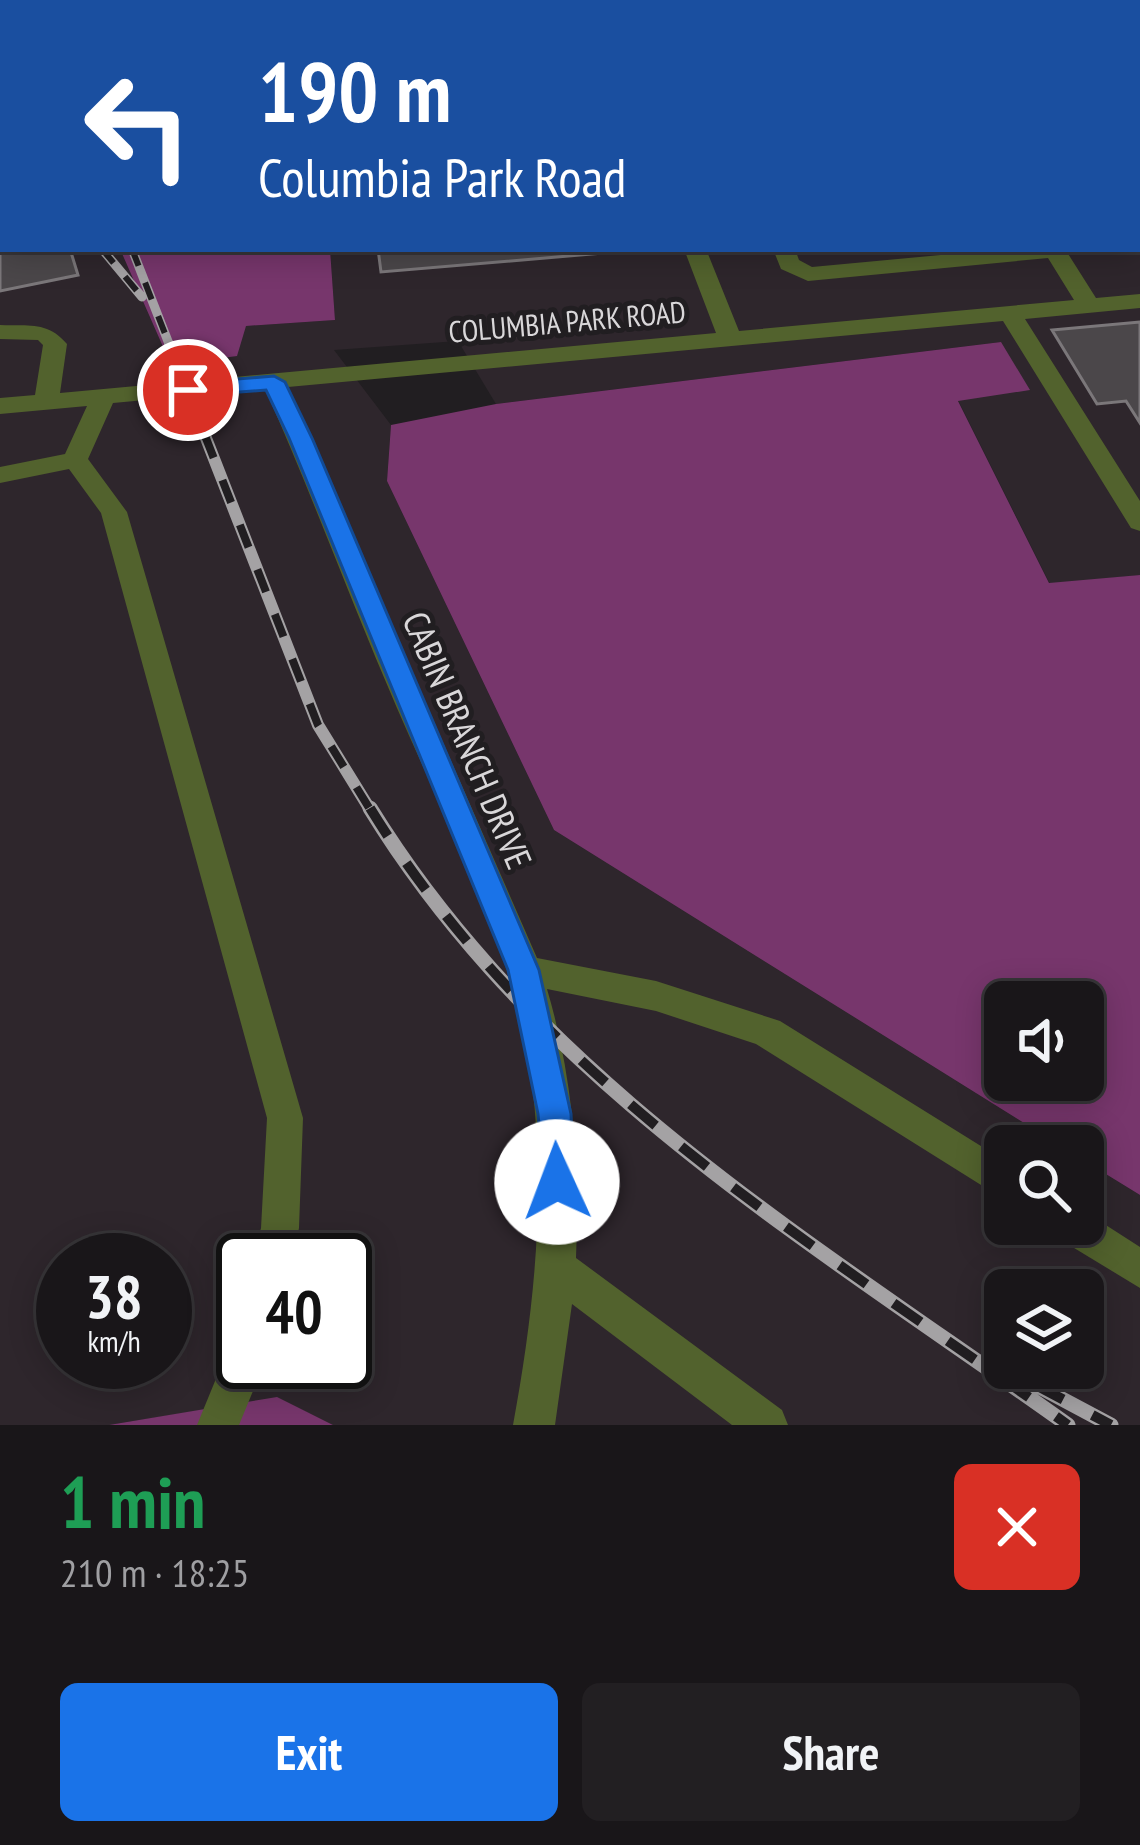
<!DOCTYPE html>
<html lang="en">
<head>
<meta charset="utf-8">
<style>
  :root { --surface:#191619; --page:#221f22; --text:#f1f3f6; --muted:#9f9fa2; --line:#373538; --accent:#1a73e8 }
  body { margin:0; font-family:"PT Sans Narrow",sans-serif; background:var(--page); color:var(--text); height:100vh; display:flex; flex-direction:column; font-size:45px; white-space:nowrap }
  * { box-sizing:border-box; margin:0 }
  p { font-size:39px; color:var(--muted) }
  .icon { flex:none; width:66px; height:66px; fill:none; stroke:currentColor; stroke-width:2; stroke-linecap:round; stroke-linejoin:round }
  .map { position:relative; height:1425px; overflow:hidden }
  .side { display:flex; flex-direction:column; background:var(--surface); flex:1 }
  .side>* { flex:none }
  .banner { position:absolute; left:0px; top:0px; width:1140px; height:252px; box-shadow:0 6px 30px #0003,0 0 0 3px var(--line); background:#1a4fa0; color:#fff; overflow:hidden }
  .tools { position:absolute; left:984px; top:981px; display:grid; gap:24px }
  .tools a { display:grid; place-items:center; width:120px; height:120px; border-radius:18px; background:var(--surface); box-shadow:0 6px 30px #0003,0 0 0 3px var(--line); font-size:60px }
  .speed { position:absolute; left:36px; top:1233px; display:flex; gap:24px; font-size:60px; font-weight:700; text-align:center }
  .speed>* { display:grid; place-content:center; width:156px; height:156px; border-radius:50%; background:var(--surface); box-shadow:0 6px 30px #0003,0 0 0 3px var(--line); line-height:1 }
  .speed small { font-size:30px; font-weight:400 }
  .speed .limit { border:6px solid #111; border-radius:18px; background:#fff; color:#111 }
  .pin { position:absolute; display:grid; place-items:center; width:102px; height:102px; color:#fff; margin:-51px; border:6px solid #fff; border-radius:50%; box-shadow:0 3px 12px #0007 }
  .me { position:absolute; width:132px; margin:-66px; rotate:358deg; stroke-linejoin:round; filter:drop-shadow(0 0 9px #0008) }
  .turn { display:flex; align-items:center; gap:42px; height:252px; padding:0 60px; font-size:54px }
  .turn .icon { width:156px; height:156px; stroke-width:2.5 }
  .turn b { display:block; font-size:84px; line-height:102px }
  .round { display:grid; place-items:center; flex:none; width:126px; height:126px; border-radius:18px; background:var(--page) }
  .headline { display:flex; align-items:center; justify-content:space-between; height:204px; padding:0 60px }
  h1 { font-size:72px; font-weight:700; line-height:90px; color:#1e9e55 }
  .action { display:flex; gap:24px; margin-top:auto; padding:24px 60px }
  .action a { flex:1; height:138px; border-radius:18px; background:var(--accent); color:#fff; font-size:48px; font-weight:700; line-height:138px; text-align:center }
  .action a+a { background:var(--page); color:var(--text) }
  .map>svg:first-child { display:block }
</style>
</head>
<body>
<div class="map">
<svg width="1140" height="1425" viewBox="0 0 1140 1425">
  <rect width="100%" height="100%" fill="#211e21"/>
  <!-- built -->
  <path fill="#2e262c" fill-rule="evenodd" d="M230 0H1140V575L1050 584 958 400 1001 342 496 404 458 341 334 350 391 425 387 481 554 830 1061 1146H1005V1224H1083V1160L1140 1195V1425H333L277 1398 109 1425H0V40L3 249H120L171 365 246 326 335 320 330 249H1137V3ZM63 1260H165V1362H63ZM243 1260H345V1362H243ZM1005 1290H1083V1368H1005Z"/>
  <!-- forest -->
  <path fill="#77366c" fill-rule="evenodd" d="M120 249H330L335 320 246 326 237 356 171 365Z
    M1001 342 1030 390 958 401 1049 583 1140 575V1195L1083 1160V1146H1061L554 830 387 481 391 425 496 404ZM1005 1002H1083V1080H1005Z
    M277 1397 333 1425H109Z"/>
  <!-- building -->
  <path fill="#4b474a" stroke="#7b777a" stroke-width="3" d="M386 0H517L518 3H387Z
    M757 0H908L910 3H759Z
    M0 43 3 249H70L78 275 0 291Z
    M378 249H614L615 252 381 272Z
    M1140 322V423L1126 401 1097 404 1052 330Z"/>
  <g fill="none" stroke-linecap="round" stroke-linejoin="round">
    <!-- minor -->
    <path fill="#52622d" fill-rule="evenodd" d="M251 0H269V3H251Z
      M588 0H606L608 3H590Z
      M668 0H686L688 3H670Z
      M1137 23H1140V35H1137Z
      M1137 198H1140V210H1137Z
      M1137 231H1140V245H1137Z
      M684 249H706L739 331 1074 300 1048 258 808 281 781 269 773 249H795L799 260 812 267 1005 249H1065L1096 298 1140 294V308L1025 319 1140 501V531L1131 528 1003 321 288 387 537 958 656 981 780 1021 1005 1161V1200L756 1044 656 1011 547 989C573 1077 580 1167 576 1258L782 1410 788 1425H732L572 1304 555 1425H513C534 1311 546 1199 532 1083 516 950 449 829 397 708 351 602 312 494 265 389L113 403 88 459 127 512 303 1118 299 1228 292 1260H252L261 1228 267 1118 101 513 69 469 0 483V467L65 454 87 406 0 414V398L35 395 43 345 38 340 0 339V325C28 326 48 321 67 344L60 393 716 333Z
      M1084 1211 1140 1247V1288L1056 1237 1051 1224H1083Z
      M243 1342V1362H265L239 1425H197L229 1347Z"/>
    <defs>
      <path id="rail-far2" d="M102 249 142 297
        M132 249 171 349"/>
      <path id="rail-far1" d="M170 346 318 725 371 811"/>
      <path id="rail" d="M370 808C538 1081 813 1243 1068 1425
        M1034 1384 1111 1425"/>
    </defs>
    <!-- rail-far2 casing -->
    <use href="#rail-far2" stroke="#a4a2a4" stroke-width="9"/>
    <!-- rail-far1 casing -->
    <use href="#rail-far1" stroke="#a4a2a4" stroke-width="12"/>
    <!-- rail casing -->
    <use href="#rail" stroke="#a4a2a4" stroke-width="15"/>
    <!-- rail-far2 -->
    <use href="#rail-far2" stroke="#211e21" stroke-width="6" stroke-dasharray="18" stroke-linecap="butt"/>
    <!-- rail-far1 -->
    <use href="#rail-far1" stroke="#211e21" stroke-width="8" stroke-dasharray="24" stroke-linecap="butt"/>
    <!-- rail -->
    <use href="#rail" stroke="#211e21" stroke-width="10" stroke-dasharray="33" stroke-linecap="butt"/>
  </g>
  <!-- route -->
  <path fill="#1a73e8" stroke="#114b97" stroke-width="3" d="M274 376 285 382 312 438 539 970 571 1114 574 1182 569 1193 557 1198 545 1193 538 1114 508 970 289 438 266 390 188 396 177 390 188 383Z"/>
  <g text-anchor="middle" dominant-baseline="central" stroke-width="10" stroke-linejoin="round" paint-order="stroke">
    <!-- far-street labels -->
    <g font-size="30" fill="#d9d7d9" stroke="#211e21">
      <text transform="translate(567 321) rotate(-5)">COLUMBIA PARK ROAD</text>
    </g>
    <!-- street labels -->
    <g font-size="36" fill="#d9d7d9" stroke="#211e21">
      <text transform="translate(468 740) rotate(67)">CABIN BRANCH DRIVE</text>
    </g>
  </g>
</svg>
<div class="tools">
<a><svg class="icon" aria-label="sound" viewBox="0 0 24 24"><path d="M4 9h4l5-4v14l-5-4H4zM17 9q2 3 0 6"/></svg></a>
<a><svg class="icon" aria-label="search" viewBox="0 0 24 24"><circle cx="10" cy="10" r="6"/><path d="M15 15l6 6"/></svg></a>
<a><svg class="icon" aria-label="layers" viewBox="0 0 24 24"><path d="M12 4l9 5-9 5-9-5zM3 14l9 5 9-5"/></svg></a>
</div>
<div class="speed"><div>38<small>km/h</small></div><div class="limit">40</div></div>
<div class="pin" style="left:188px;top:390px;background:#d93025"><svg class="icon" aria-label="arrive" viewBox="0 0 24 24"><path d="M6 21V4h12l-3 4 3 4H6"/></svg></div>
<svg class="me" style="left:557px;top:1182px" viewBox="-20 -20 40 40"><circle r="19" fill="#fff"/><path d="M0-13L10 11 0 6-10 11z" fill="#1a73e8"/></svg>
<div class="banner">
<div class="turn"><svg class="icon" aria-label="left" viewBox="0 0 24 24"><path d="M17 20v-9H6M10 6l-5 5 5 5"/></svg><div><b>190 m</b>Columbia Park Road</div></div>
</div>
</div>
<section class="side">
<div class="headline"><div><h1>1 min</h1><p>210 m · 18:25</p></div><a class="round" style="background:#d93025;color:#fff"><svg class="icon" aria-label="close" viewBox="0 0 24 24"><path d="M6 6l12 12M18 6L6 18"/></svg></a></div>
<div class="action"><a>Exit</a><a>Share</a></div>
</section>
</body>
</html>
